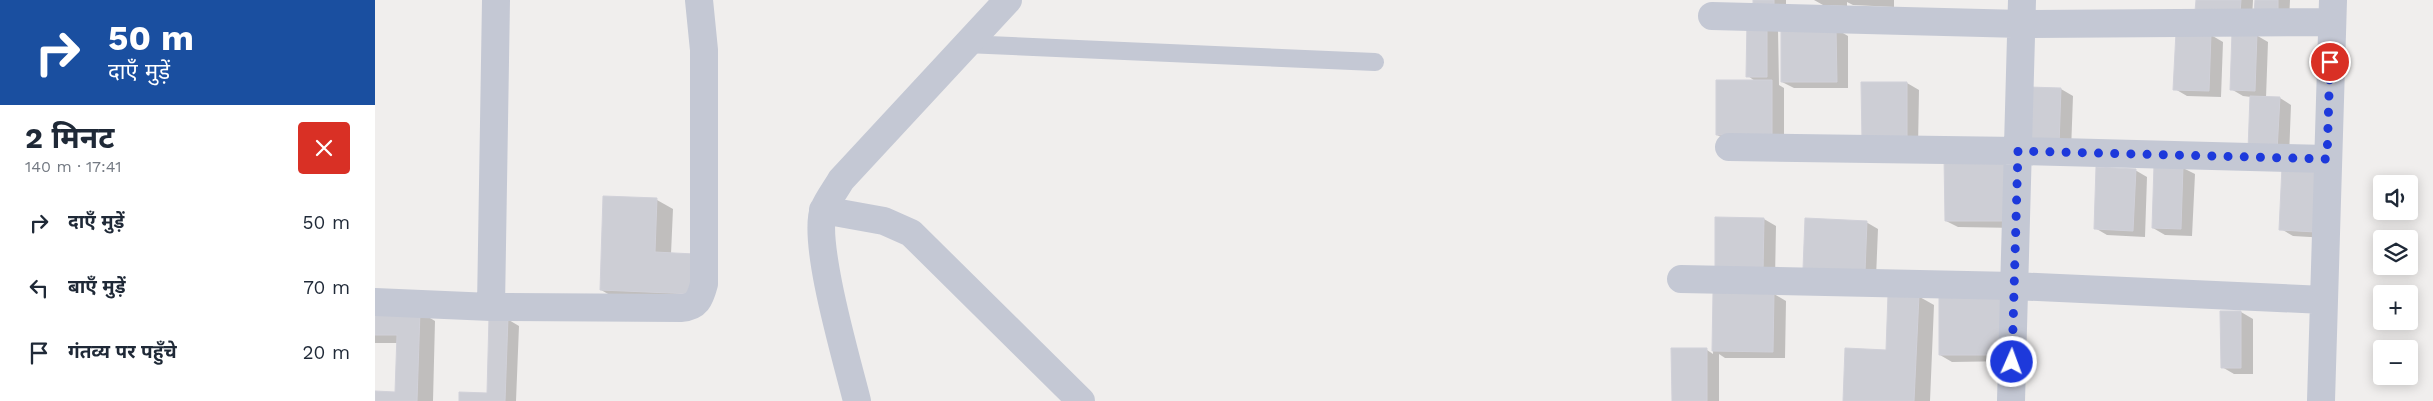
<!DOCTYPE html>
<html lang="hi">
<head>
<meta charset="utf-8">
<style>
  :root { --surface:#fff; --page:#f6f6f7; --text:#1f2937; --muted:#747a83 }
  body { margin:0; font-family:"Work Sans","Noto Sans Devanagari",sans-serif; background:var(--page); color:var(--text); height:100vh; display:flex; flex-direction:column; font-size:19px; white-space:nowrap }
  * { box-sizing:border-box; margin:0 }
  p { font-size:16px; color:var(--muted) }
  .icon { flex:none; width:28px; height:28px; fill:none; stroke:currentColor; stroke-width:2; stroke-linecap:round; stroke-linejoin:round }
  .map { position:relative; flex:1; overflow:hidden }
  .details { display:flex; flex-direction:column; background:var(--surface); width:375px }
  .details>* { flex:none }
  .hud { background:#1a4fa0; color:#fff; overflow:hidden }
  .tools { position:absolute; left:1998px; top:175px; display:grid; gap:10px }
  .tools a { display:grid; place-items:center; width:45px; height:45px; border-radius:5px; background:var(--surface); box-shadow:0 2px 12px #0003; font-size:25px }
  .pin { position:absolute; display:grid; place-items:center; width:42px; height:42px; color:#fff; margin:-21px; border:2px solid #fff; border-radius:50%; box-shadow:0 1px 5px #0007 }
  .me { position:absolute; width:55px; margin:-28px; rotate:2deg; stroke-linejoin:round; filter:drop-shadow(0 0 4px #0008) }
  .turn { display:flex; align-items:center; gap:18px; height:105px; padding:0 25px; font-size:22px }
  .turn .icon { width:65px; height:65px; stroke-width:2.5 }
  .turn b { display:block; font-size:35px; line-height:42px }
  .round { display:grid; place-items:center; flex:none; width:52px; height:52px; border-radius:5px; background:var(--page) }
  .overview { display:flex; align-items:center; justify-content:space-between; height:85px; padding:0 25px }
  h1 { font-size:30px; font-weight:700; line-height:38px }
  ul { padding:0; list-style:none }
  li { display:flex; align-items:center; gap:15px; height:65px; padding:0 25px }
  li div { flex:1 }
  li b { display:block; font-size:19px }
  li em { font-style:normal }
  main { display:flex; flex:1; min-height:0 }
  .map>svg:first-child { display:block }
</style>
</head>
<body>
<main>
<section class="details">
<div class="hud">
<div class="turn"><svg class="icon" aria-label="right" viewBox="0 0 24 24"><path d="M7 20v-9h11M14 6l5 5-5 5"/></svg><div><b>50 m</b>दाएँ मुड़ें</div></div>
</div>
<div class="overview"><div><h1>2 मिनट</h1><p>140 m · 17:41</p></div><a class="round" style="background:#d93025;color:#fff"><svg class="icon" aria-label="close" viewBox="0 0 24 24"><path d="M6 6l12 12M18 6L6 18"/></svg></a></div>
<ul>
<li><svg class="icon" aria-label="right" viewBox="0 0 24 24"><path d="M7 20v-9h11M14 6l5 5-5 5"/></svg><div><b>दाएँ मुड़ें</b></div><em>50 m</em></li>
<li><svg class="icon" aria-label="left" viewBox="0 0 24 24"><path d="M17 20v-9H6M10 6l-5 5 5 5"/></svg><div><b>बाएँ मुड़ें</b></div><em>70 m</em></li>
<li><svg class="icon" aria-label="arrive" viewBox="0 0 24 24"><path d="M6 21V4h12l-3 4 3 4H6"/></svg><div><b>गंतव्य पर पहुँचे</b></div><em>20 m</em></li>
</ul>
</section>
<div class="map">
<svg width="2058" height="401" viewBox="0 0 2058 401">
  <rect width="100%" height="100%" fill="#f0eeed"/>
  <!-- shadow -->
  <path fill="#0003" d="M1380 0H1411V10Z
    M1439 0H1519V7L1478 5 1472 2V6L1448 5Z
    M1822 0H1878L1877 19Z
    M1881 0H1915L1914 21Z
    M1373 22 1403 30 1404 85 1409 88V141H1354L1342 135 1380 81 1373 76Z
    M1461 29 1473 36V88H1419L1407 82Z
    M1836 35 1848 42 1846 97 1812 96 1800 89Z
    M1881 35 1893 42 1891 98H1905L1916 105 1914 157 1886 156 1876 97 1868 96 1856 89Z
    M1532 83 1544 90 1543 147H1500Z
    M1655 88 1686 89 1698 96 1696 151 1653 143Z
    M1571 157 1643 228 1583 227 1571 221Z
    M1808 168 1820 174 1817 236 1790 235 1778 228Z
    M1908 168 1952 238 1918 236 1906 229Z
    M1760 170 1772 177 1770 237 1732 235 1720 228Z
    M230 198 282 200 298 209 296 254 333 302 242 299 226 290Z
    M1389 219 1401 226 1400 279 1341 272Z
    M1491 222 1503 229 1501 278 1441 276Z
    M1339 293 1399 294 1411 301 1410 358H1350L1344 354V401H1298L1332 350 1338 354Z
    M1565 293 1638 361 1577 362 1565 355Z
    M1543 296 1559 305 1555 401H1471L1512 351Z
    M0 311 45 312 60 321 58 401H0V392L22 393 23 343H0Z
    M1866 312 1878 319V374H1859L1847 367Z
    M132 319 144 326 141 401H85L113 394Z"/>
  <!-- building -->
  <path fill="#cdced5" stroke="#d1d1d9" d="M1378 0H1399V4H1378Z
    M1821 0H1866L1865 13 1820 11Z
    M1880 0H1903V14L1879 13Z
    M1372 21H1392V77H1371Z
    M1406 28H1461L1462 82H1406Z
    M1801 32 1836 34 1834 91 1798 90Z
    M1857 32 1882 33 1880 91 1855 90Z
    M1341 80H1397V135H1341Z
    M1486 82H1532V141H1487Z
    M1654 87 1686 88 1684 145 1652 144Z
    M1875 96 1905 97 1902 151 1873 150Z
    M1569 156H1631V221H1570Z
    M1779 165 1808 166 1806 229 1777 228Z
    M1721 167 1761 169 1758 231 1719 229Z
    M1907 167 1944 169 1941 232 1904 230Z
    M228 196 282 198 280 252 319 254 318 294 225 290Z
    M1340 217 1389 218 1388 273 1340 272Z
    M1430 218 1492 221 1490 272 1428 269Z
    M1338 292 1399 293 1398 352 1337 351Z
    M1564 292H1627V355H1564Z
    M1513 294 1544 295 1539 401H1468L1470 348 1511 350Z
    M0 309 45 311 42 401H0V391L20 392 22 335H0Z
    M1845 311H1866V368H1846Z
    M114 317H133L130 401H84V392L112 393Z
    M1296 348H1332V401H1297Z"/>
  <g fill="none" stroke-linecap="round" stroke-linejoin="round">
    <!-- service -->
    <path stroke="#c4c8d4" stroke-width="18" d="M590 44 1000 62"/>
    <!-- minor -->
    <path stroke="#c4c8d4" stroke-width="28" d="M1337 16 1647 24 1956 22
      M1354 147 1643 151 1952 159
      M448 210 509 221 536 233 706 401
      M1306 279 1639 286 1949 300
      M0 302 116 307 306 308C322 307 325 299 329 284V50L324 0
      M116 307 121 0
      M482 401C473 364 436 240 449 209 453 199 461 189 466 180L633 0
      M1636 401 1647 0
      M1946 401 1958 0"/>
  </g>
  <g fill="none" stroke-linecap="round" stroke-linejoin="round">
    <!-- route -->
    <path stroke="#1d39db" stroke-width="9" stroke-dasharray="0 16.2" d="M1637 362 1643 151 1952 159 1955 62"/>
  </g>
</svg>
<div class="tools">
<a><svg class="icon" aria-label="sound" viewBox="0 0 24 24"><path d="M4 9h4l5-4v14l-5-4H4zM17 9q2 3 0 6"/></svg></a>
<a><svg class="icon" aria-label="layers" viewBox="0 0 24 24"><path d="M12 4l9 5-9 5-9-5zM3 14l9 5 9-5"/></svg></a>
<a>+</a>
<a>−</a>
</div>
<div class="pin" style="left:1955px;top:62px;background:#d93025"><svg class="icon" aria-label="arrive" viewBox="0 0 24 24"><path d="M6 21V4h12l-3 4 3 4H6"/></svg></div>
<svg class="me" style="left:1637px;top:362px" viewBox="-20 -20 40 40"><circle r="17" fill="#1d39db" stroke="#fff" stroke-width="3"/><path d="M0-11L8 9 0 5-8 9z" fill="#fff"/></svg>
</div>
</main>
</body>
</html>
